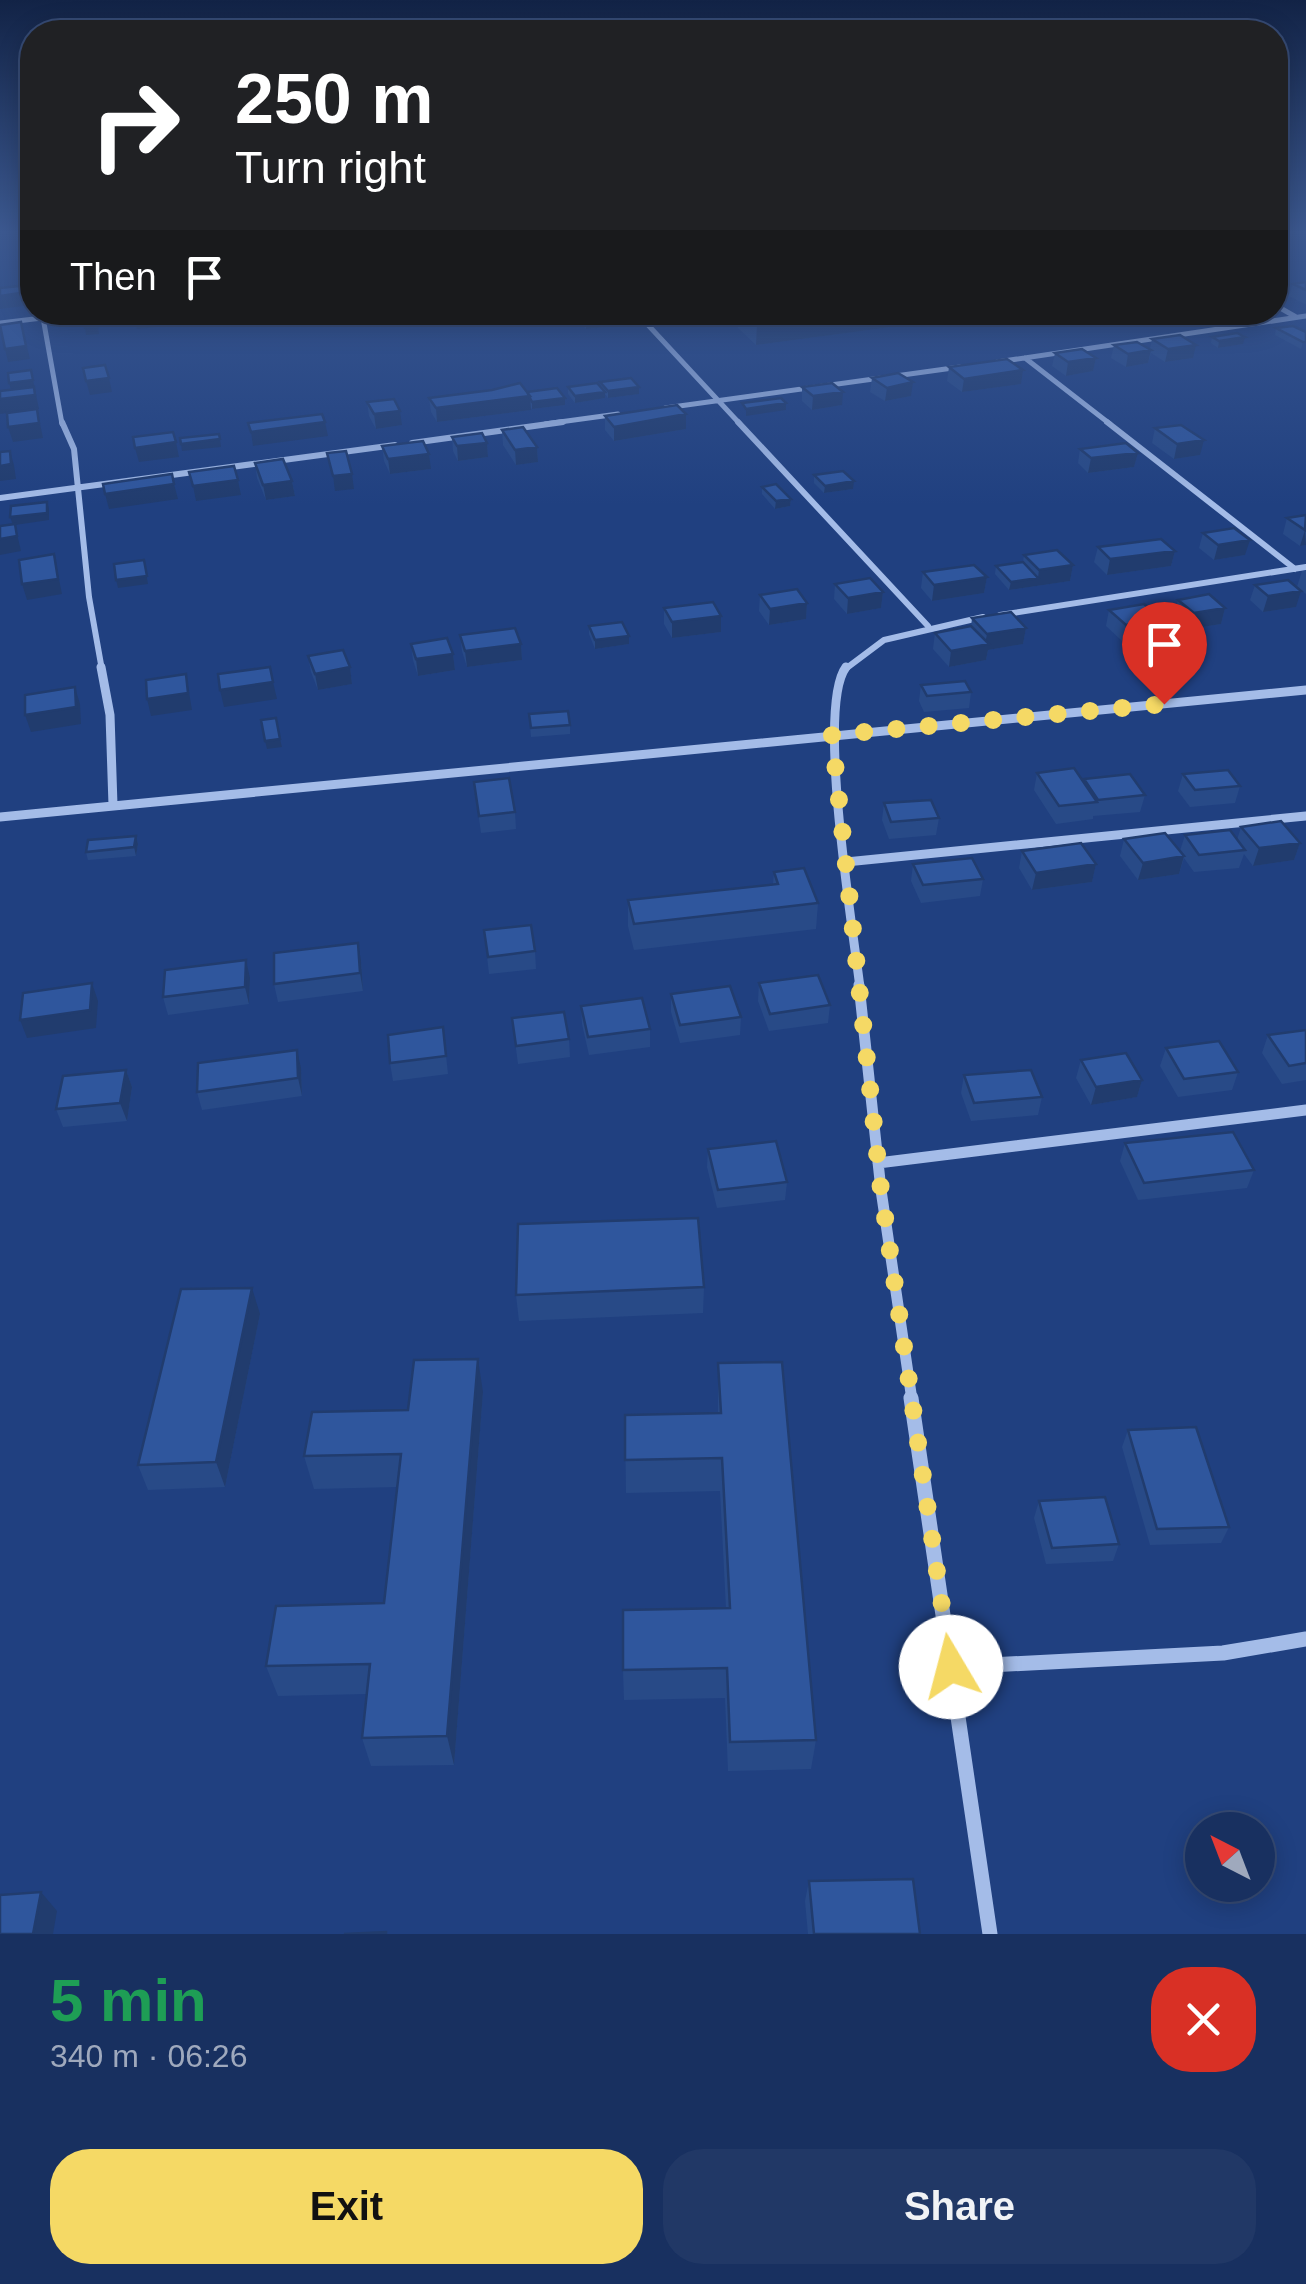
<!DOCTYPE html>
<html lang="en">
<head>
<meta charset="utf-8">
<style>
  :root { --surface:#183060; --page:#213866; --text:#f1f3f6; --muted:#9fa9bd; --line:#364b75; --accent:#f5d965 }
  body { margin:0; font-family:Helvetica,sans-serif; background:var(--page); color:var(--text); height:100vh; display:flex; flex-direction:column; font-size:38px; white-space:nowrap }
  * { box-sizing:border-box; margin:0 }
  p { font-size:32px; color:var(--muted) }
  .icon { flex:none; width:55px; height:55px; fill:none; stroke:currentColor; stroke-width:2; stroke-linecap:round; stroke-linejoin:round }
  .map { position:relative; height:1934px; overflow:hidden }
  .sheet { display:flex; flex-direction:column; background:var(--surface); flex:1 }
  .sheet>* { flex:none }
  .banner { position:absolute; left:20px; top:20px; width:1268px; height:305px; border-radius:40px; box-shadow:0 5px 25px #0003,0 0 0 2px var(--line); background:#202124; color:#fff; overflow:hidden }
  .needle { width:65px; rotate:318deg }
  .tools { position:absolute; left:1185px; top:1812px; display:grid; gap:20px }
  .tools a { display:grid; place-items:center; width:90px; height:90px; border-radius:50%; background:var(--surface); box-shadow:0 5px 25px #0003,0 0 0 2px var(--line); font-size:50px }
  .pin { position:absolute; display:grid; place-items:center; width:85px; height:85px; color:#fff; margin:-102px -42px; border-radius:50% 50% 50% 0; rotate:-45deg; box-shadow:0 0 10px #0007 }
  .pin .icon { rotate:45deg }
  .me { position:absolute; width:110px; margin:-55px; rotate:352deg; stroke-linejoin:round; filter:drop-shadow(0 0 8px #0008) }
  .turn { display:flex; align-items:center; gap:35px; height:210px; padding:0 50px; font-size:45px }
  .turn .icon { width:130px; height:130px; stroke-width:2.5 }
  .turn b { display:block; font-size:70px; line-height:85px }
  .then { display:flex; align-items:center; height:95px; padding:0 50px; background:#0003; gap:20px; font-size:38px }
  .round { display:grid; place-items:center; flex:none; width:105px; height:105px; border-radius:40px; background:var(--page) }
  .summary { display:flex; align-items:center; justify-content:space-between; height:170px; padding:0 50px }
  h1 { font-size:60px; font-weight:700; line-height:75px; color:#1e9e55 }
  .cta { display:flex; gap:20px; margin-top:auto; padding:20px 50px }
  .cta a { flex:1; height:115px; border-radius:40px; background:var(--accent); color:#111; font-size:40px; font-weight:700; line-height:115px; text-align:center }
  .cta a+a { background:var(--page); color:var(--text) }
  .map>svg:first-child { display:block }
</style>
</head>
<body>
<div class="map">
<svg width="1306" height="1934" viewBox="0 0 1306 1934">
  <rect width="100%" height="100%" fill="#204080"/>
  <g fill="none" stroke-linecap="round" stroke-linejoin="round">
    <!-- street-far4 -->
    <path stroke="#a4bce8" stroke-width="5" d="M28 234 32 259
      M1275 305 1296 317
      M42 312 62 424
      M636 312 740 424
      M0 323 93 312
      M1025 358 1110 424
      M997 362 1306 316
      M665 408 960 367
      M545 424 618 414"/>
    <!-- street-far3 -->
    <path stroke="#a4bce8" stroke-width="6" d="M62 422 74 449 89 597 102 670
      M738 422 928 626
      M1107 422 1295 569
      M412 443 563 422
      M0 498 395 445
      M1000 615 1306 567
      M844 670 884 640 983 617"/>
    <!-- street-far2 -->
    <path stroke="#a4bce8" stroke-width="9" d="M101 667 110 715 113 805
      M846 667C816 707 853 928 860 988
      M0 817 1306 690
      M846 862 1306 816"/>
    <!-- street-far1 -->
    <path stroke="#a4bce8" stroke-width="11" d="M859 985 881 1190 912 1400
      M878 1163 1306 1110"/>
    <!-- street -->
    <path stroke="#a4bce8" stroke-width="15" d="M911 1398 990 1934
      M951 1667 1223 1653 1306 1639"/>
  </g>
  <!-- wall -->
  <path fill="#284a87" d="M1306 282V304H1305L1289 296 1293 284Z
    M579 312 618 313V326L586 329 579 320Z
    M738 312H908L906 325 756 345 738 328Z
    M1276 328 1306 332 1301 349 1275 335Z
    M1212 337 1243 344 1218 348 1211 343Z
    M1152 339 1193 358 1165 362 1151 353 1148 363 1126 367 1111 358 1114 345 1150 349Z
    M1055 353 1096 358 1093 371 1066 376 1052 366Z
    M949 367 1021 384 962 392 947 381Z
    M872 378 911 396 885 401 870 392Z
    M600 382 639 387V394L608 398 605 394V398L575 403 568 394V387H601Z
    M802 387 842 405 812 410 802 401Z
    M492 390 527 392 565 405 532 409 530 407 531 410 437 422 431 412 429 398Z
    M367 402 402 425 376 429 369 416Z
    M605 416 686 429 614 441 605 430Z
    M1155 428 1200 455 1174 459 1152 443Z
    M502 430 537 447 538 462 516 465 503 445Z
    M452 437 487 443 488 457 458 461 453 451Z
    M382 446 431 469 390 474 384 461Z
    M1080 449 1138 453 1134 467 1088 473 1078 463Z
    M255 463 292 481 295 496 266 500 257 478Z
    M814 475 853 489 824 493 814 483Z
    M762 487 791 499 790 506 775 509 762 494Z
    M1306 515V545L1300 546 1283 534 1287 518Z
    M1203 533 1245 555 1214 560 1199 548Z
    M1098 547 1175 551 1171 566 1107 575 1094 562Z
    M1024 555 1073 565 1070 581 1009 590 995 574 996 566 1023 562Z
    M1302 571H1306V594L1297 587Z
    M923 572 987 577 984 593 932 601 921 588Z
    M835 584 883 592 881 608 847 614 834 599Z
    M1255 585 1296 607 1263 612 1250 600Z
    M760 595 807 603 806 619 769 625 759 611Z
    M1178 600 1225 608 1221 624 1189 629 1174 616Z
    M664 608 721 632 672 638 664 624Z
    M1109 610 1157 634 1122 641 1106 626Z
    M972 618 1026 628 1023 644 988 650 986 660 949 667 933 649 935 633 971 627Z
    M589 626 629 636V644L595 649 589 634Z
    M460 635 521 644 522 660 467 667 462 651Z
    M411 644 453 654 455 670 418 676 413 660Z
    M308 656 350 667 352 684 318 690 311 672Z
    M921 685 971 692 969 708 924 712 919 701Z
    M529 714 570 725V734L531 737Z
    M1037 773 1083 782 1084 779 1145 795 1140 812 1093 816V819L1056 824 1034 790Z
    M1183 774 1240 786 1235 803 1190 807 1178 791Z
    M474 782 515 812 516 829 481 833Z
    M884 803 939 818 936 835 889 839 882 820Z
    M1241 827 1300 843 1294 860 1253 866 1244 854 1239 868 1194 872 1184 858 1179 874 1138 880 1120 856 1124 839 1180 851 1185 835 1237 840Z
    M136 836 138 844 136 856 88 860 86 852Z
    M1022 851 1096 864 1092 882 1032 890 1019 868Z
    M913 864 983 879 980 896 921 903 911 881Z
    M774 872 818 903 816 929 634 950 628 926V900L773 884Z
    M484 930 535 951 536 969 489 974Z
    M361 961 363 991 278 1002 274 984Z
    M250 978 249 1004 168 1015 163 997Z
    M759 983 830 1005 828 1023 769 1031 758 1001Z
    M671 994 741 1017 740 1035 680 1043 671 1012Z
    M581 1006 650 1029V1047L589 1055 582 1024Z
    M512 1018 569 1039 570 1057 518 1064Z
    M443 1027 448 1074 393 1081 390 1063Z
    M1306 1030V1080L1282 1084 1262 1053 1268 1035Z
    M1166 1048 1238 1072 1232 1090 1178 1097 1160 1066Z
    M1081 1060 1142 1080 1137 1097 1091 1105 1076 1078Z
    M301 1068 302 1096 202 1110 197 1092Z
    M126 1070 132 1087 127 1121 63 1127 56 1109Z
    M964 1075 1042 1097 1038 1115 971 1121 961 1093Z
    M1125 1143 1254 1170 1247 1188 1138 1200 1120 1161Z
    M708 1149 787 1182 785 1200 717 1208 707 1167Z
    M704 1287 703 1313 519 1321 516 1295Z
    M260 1314 225 1487 148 1490 138 1465Z
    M718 1363 816 1740 811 1769 728 1771 725 1698 624 1700 623 1670 726 1608 720 1491 626 1493 625 1415 718 1414Z
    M483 1392 454 1765 371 1766 362 1738 366 1694 278 1696 266 1666 384 1603 397 1487 314 1489 304 1456 408 1410Z
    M1128 1430 1229 1527 1221 1543 1150 1545 1122 1447Z
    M1039 1501 1119 1544 1113 1561 1046 1564 1034 1518Z
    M809 1881 920 1934H808L805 1901Z"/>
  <!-- shaded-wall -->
  <path fill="#213c6e" d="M20 286 24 306 0 309V296Z
    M200 312H227L228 318 201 321Z
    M860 312H908L906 325 756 345 757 325Z
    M163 313 166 326 137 329 134 316Z
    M618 313V326L586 329V316Z
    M97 319 99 334 86 335 85 328Z
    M21 322 30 359 8 362 5 349Z
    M1245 337 1243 344 1218 348 1219 341Z
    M1196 345 1193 358 1165 362 1168 349Z
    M1151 350 1148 363 1126 367 1128 354Z
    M1096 358 1093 371 1066 376 1068 362Z
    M31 370 39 409 0 414V399L13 397 9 383Z
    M1023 370 1021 384 962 392 964 379Z
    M109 378 112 392 90 395 86 381Z
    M913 382 911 396 885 401 887 388Z
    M639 387V394L608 398V391Z
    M605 392V398L575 403V396Z
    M843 392 842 405 812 410 813 396Z
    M530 396 531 410 437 422 436 408Z
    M565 398V405L532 409V402Z
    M786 403V410L746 416V409Z
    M37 409 43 438 13 442 8 427Z
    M400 411 402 425 376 429 374 414Z
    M686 414V429L614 441V427Z
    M325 422 328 436 253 446 251 432Z
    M220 439 221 447 182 451 181 444Z
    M1204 440 1200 455 1174 459 1177 444Z
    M176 442 179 457 139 462 135 448Z
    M487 443 488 457 458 461 457 446Z
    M537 447 538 462 516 465 515 450Z
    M10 451 14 465 16 479 0 481V466Z
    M1138 453 1134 467 1088 473 1091 458Z
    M429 454 431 469 390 474 388 459Z
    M352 474 354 489 335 491 333 476Z
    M238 480 241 495 196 501 193 486Z
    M292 481 295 496 266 500 263 485Z
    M854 481 853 489 824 493 825 486Z
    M174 484 178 499 109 509 105 494Z
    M791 499 790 506 775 509 776 501Z
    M47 502 49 509V520L15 525 21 551 0 555V539L13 525 10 517Z
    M1305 530 1306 545 1300 546Z
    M1250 540 1245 555 1214 560 1218 545Z
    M1175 551 1171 566 1107 575 1110 559Z
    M54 554 62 594 27 600 22 584Z
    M144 560 148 584 118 588 116 580Z
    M1073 565 1070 581 1009 590 1011 582 1038 578 1039 570Z
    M987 577 984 593 932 601 934 585Z
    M1301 591 1296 607 1263 612 1268 596Z
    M883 592 881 608 847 614 848 598Z
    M807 603 806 619 769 625 770 609Z
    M1225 608 1221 624 1189 629 1194 613Z
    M721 616V632L672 638V622Z
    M1161 618 1157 634 1122 641 1126 625Z
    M1026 628 1023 644 988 650 986 660 949 667 951 651 985 644 987 634Z
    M629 636V644L595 649V640Z
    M521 644 522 660 467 667 465 651Z
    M453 654 455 670 418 676 416 659Z
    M350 667 352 684 318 690 315 674Z
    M186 674 192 710 151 716 147 699Z
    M273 682 277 699 224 707 220 690Z
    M75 687 80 704 81 724 31 732 25 715Z
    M280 739 282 747 267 749 265 741Z
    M136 836 138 844 136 856 134 847Z
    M1300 843 1294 860 1253 866 1259 848Z
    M1184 856 1179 874 1138 880 1143 863Z
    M1096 864 1092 882 1032 890 1036 873Z
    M358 943 361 961 363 991 360 973Z
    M246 960 250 978 249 1004 245 987Z
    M92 983 98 1001 96 1028 27 1038 20 1020Z
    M297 1050 301 1068 302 1096 298 1078Z
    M126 1070 132 1087 127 1121 120 1103Z
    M1142 1080 1137 1097 1091 1105 1096 1087Z
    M252 1288 260 1314 225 1487 216 1462Z
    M478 1359 483 1392 454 1765 447 1736Z
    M41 1892 57 1911 53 1934H33Z"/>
  <!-- building -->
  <path fill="#2f569d" stroke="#213c6e" stroke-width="2.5" d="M1306 282V290L1293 284Z
    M20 286V293L0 296V288Z
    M133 312H163V313L134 316Z
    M583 312H618V313L586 316Z
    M743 312H860L757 325Z
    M97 319 98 327 85 328 84 321Z
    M21 322 26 346 5 349 0 325Z
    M1293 326 1306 332V342H1303L1276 328Z
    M1237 333 1245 337 1219 341 1212 337Z
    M1180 335 1196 345 1168 349 1152 339Z
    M1137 342 1151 350 1128 354 1114 345Z
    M1082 349 1096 358 1068 362 1055 353Z
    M1007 359 1023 370 964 379 949 367Z
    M105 365 109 378 86 381 83 368Z
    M31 370 33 380 9 383 8 373Z
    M898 373 913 382 887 388 872 378Z
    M631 378 639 387 608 391 600 382Z
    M520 383 530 396 436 408 429 398 492 390Z
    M597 383 605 392 575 396 568 387Z
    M832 383 843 392 813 396 802 387Z
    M34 387 35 395 0 399V391Z
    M557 388 565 398 532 402 527 392Z
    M781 398 786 403 746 409 742 403Z
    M394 399 400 411 374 414 367 402Z
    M677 405 686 414 614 427 605 416Z
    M37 409 39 423 8 427 7 413Z
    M322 414 325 422 251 432 248 423Z
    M1181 425 1204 440 1177 444 1155 428Z
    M523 427 537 447 515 450 502 430Z
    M173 432 176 442 135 448 133 437Z
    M482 433 487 443 457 446 452 437Z
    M219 434 220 439 181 444 180 438Z
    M423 441 429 454 388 459 382 446Z
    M1126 443 1138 453 1091 458 1080 449Z
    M10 451 11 464 0 466V452Z
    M346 451 352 474 333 476 327 453Z
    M283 459 292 481 263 485 255 463Z
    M234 466 238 480 193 486 189 472Z
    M843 471 854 481 825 486 814 475Z
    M172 474 174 484 105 494 103 484Z
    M776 484 791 499 776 501 762 487Z
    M47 502V513L10 517 11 506Z
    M1306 515 1305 530 1287 518Z
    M15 524 17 536 0 539V526Z
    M1234 528 1250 540 1218 545 1203 533Z
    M1161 539 1175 551 1110 559 1098 547Z
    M1057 550 1073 565 1039 570 1024 555Z
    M54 554 58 579 22 584 19 560Z
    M144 560 147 576 116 580 114 564Z
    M1023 562 1038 578 1011 582 996 566Z
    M974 565 987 577 934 585 923 572Z
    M870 578 883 592 848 598 835 584Z
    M1288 580 1301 591 1268 596 1255 585Z
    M797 589 807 603 770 609 760 595Z
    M1209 594 1225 608 1194 613 1178 600Z
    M713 602 721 616 672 622 664 608Z
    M1144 604 1161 618 1126 625 1109 610Z
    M1011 612 1026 628 987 634 972 618Z
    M622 622 629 636 595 640 589 626Z
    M971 626 989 644 951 651 935 633Z
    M515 628 521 644 465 651 460 635Z
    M447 638 453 654 416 659 411 644Z
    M343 650 350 667 315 674 308 656Z
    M270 667 273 682 220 690 218 674Z
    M186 674 188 693 147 699 146 680Z
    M965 681 971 692 927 696 921 685Z
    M75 687 76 707 25 715V695Z
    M568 711 570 725 531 728 529 714Z
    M276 718 280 739 265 741 261 720Z
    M1074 768 1097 802 1059 806 1037 773Z
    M1228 770 1240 786 1195 790 1183 774Z
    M1130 774 1145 795 1098 800 1084 779Z
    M509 778 515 812 479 816 474 782Z
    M931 800 939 818 891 822 884 803Z
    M1281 821 1300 843 1259 848 1241 827Z
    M1230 830 1245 850 1199 855 1185 835Z
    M1165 833 1184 856 1143 863 1124 839Z
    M136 836 134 847 86 852 88 840Z
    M1081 843 1096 864 1036 873 1022 851Z
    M972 858 983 879 923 885 913 864Z
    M804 868 818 903 634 924 628 900 778 884 774 872Z
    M531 925 535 951 488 957 484 930Z
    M358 943 360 973 274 984V953Z
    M246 960 245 987 163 997 165 970Z
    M818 975 830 1005 770 1014 759 983Z
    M92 983 90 1010 20 1020 23 993Z
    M730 986 741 1017 680 1025 671 994Z
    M642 998 650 1029 588 1037 581 1006Z
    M564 1012 569 1039 516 1046 512 1018Z
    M443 1027 446 1056 390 1063 388 1035Z
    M1306 1030V1063L1289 1066 1268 1035Z
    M1219 1041 1238 1072 1184 1079 1166 1048Z
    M297 1050 298 1078 197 1092 198 1063Z
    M1126 1053 1142 1080 1096 1087 1081 1060Z
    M126 1070 120 1103 56 1109 63 1076Z
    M1031 1070 1042 1097 974 1103 964 1075Z
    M1233 1132 1254 1170 1144 1183 1125 1143Z
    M776 1141 787 1182 718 1190 708 1149Z
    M698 1218 704 1287 516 1295 518 1224Z
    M252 1288 216 1462 138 1465 181 1289Z
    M478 1359 447 1736 362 1738 370 1664 266 1666 276 1606 384 1603 401 1454 304 1456 312 1412 408 1410 414 1360Z
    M782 1362 816 1740 730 1742 727 1668 623 1670V1610L730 1608 722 1458 625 1460V1415L721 1413 718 1363Z
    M1196 1427 1229 1527 1157 1529 1128 1430Z
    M1105 1497 1119 1544 1052 1548 1039 1501Z
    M913 1879 920 1934H814L809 1881Z
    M41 1892 33 1934H0V1895Z
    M386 1932V1934H344Z"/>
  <!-- sky -->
  <linearGradient id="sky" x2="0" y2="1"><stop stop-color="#122346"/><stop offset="0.46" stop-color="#3c5991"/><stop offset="1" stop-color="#3c5991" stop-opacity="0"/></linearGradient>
  <rect width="1306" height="505" fill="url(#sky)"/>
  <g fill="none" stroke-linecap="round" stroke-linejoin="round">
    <!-- route -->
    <path stroke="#f5d965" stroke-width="18" stroke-dasharray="0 32.4" d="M951 1667 881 1190 832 735 1164 704"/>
  </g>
</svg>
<div class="tools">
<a><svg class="needle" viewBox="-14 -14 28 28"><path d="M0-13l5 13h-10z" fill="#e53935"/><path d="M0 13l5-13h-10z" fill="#9fa9bd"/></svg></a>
</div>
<div class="pin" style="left:1164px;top:704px;background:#d93025"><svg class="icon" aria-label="arrive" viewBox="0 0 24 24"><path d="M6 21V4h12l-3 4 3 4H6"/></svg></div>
<svg class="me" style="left:951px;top:1667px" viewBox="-20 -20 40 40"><circle r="19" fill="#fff"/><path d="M0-13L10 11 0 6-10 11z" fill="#f5d965"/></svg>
<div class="banner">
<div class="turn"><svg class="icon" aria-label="right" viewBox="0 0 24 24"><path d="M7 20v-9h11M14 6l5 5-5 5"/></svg><div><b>250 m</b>Turn right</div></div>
<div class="then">Then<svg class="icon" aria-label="arrive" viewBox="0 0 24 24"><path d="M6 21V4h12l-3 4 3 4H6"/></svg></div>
</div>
</div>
<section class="sheet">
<div class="summary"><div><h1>5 min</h1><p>340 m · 06:26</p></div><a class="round" style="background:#d93025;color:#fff"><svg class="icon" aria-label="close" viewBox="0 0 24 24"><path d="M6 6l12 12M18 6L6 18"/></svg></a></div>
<div class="cta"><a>Exit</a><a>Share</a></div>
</section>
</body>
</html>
